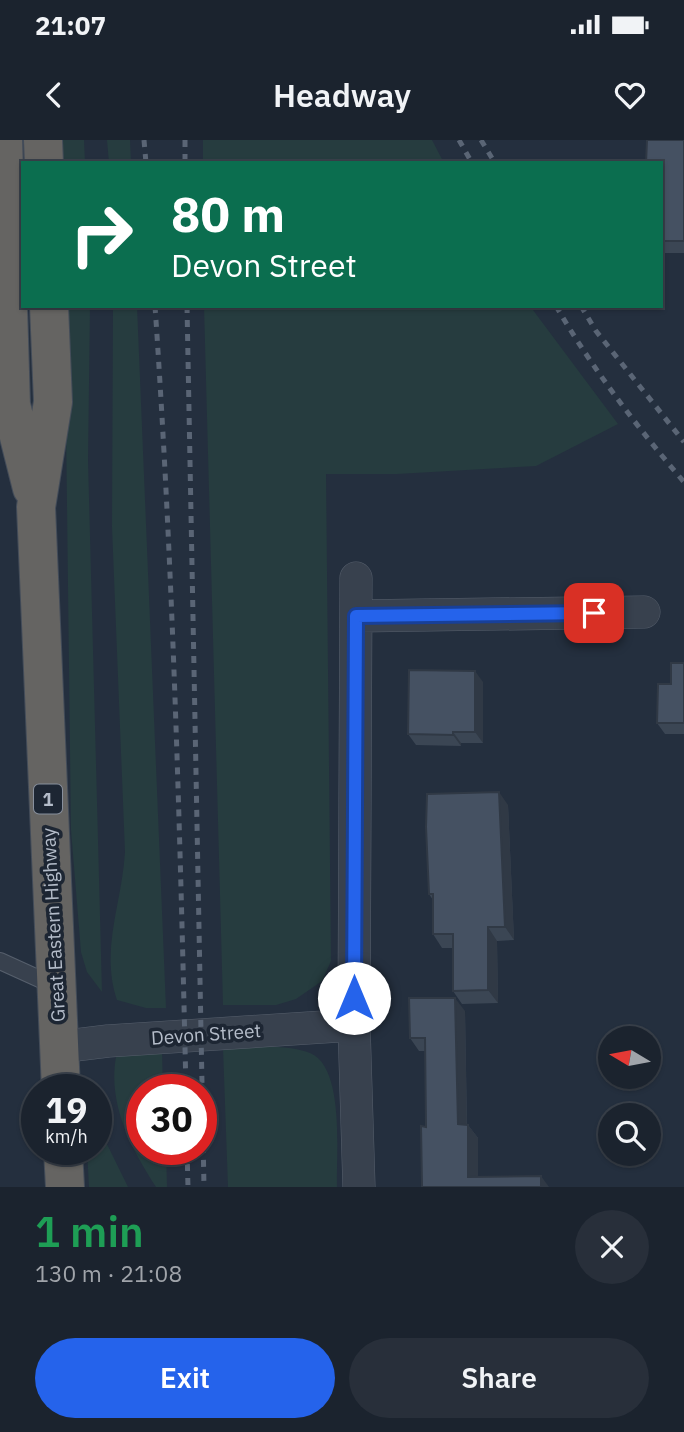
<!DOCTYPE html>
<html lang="en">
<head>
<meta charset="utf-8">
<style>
  :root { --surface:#1b232e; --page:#282f3a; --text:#f1f3f6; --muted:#a0a4aa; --line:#39404a; --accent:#2563eb }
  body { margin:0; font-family:"IBM Plex Sans",sans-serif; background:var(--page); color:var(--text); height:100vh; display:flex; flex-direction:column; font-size:26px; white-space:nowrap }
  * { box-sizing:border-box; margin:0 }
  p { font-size:23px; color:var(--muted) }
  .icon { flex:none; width:38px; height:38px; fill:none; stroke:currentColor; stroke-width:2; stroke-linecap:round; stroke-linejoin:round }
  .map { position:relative; height:1047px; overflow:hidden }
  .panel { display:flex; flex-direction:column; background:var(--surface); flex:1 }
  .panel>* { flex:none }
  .hud { position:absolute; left:21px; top:21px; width:642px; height:147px; border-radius:0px; box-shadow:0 2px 5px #0004,0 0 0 2px var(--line); background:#0b6e4f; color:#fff; overflow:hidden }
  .needle { width:46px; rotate:280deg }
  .tools { position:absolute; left:598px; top:886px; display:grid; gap:14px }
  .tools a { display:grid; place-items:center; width:63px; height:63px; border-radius:50%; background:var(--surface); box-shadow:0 2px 5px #0004,0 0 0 2px var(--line); font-size:35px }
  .speed { position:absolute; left:21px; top:934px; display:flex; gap:14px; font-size:35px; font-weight:700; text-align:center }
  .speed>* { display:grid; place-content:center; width:91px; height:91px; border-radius:50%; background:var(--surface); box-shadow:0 2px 5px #0004,0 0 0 2px var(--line); line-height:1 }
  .speed small { font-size:18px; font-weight:400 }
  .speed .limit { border:10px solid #d22; background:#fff; color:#111 }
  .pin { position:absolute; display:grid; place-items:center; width:60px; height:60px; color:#fff; margin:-30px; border-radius:14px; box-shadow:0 4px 10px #0006 }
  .me { position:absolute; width:77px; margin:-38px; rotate:0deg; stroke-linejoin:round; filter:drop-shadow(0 0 5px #0008) }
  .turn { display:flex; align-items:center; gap:24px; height:147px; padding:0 35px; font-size:32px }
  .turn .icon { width:91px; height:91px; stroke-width:2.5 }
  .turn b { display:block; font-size:49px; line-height:60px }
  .round { display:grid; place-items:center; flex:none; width:74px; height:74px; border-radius:37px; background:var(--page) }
  .summary { display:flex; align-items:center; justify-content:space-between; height:119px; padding:0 35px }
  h1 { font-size:42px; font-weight:600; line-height:52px; color:#1e9e55 }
  .cta { display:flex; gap:14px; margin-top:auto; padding:14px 35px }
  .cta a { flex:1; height:80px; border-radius:42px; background:var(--accent); color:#fff; font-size:28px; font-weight:600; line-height:80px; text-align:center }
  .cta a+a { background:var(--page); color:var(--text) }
  .status { display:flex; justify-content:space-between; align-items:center; height:49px; padding:0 35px; background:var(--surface); direction:ltr }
  .status svg { height:19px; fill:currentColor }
  header { display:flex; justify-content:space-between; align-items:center; height:91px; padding:0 35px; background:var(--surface); font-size:32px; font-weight:600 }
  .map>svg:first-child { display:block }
</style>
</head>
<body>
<div class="status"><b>21:07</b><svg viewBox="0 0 49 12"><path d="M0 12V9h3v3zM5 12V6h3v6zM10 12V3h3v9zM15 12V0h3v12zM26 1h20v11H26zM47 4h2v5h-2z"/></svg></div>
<header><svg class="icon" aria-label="back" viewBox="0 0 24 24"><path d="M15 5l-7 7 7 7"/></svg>Headway<svg class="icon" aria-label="heart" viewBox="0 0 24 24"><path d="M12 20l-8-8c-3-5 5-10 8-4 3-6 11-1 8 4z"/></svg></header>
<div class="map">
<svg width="684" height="1047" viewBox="0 0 684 1047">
  <rect width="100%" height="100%" fill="#242f3e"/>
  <!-- green -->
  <path fill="#263c3f" d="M56 0H84L85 23H56Z
    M107 0H130L131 23H109Z
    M203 0H432L444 23H203Z
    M62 166H90L88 320 102 852 87 832 81 812 71 690 66 284Z
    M113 166H137L166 868H146L117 860C100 809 122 764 125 712L112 387Z
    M204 166H530L618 284 536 326 397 334H326L331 821 322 841 296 859 276 865H223Z
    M223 908C250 908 284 903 310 913 345 927 336 1015 337 1047H228Z
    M162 911 163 950H142V1010H166L167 1047H156C130 1007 106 961 117 912Z
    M96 963 102 994 128 1047H89L87 1010H96Z"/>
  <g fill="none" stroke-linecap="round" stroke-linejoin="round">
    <defs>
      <path id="service" d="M0 821 55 846"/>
      <path id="minor" d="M356 438 354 885 359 1047
        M356 476 644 472
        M59 907 108 901 354 885"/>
      <path id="trunk" d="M3 0 11 265 32 348
        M43 0 44 23
        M49 166 53 262 36 367 61 950
        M63 1010 65 1047"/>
    </defs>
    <!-- service casing -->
    <use href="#service" stroke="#565f6c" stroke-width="18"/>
    <!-- minor casing -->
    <use href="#minor" stroke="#565f6c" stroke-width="33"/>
    <!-- trunk casing -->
    <use href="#trunk" stroke="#434c59" stroke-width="40"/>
    <!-- service -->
    <use href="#service" stroke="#38414e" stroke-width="16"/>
    <!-- minor -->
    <use href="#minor" stroke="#38414e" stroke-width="32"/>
    <!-- trunk -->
    <use href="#trunk" stroke="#656462" stroke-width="38"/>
    <!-- rail -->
    <path stroke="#5a6575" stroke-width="5" stroke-dasharray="7 7" stroke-linecap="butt" d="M144 0 146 23
      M185 0V23
      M459 0 472 23
      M481 0 495 23
      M155 166C173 427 180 689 186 950
      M187 166 204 1047
      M556 166C592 228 637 287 684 342
      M581 166 596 191 684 302
      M187 1010 188 1047"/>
  </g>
  <!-- wall -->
  <path fill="#3b4654" d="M684 0V113H662V23Z
    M684 523V594H665L657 583 671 544Z
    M483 542V603H461V606L416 605 408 594Z
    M508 665 514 800 497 801 498 863 462 864 453 851V808H442L433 794V760L429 754Z
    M465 871 467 984 468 985 478 998 422 1047 426 987V911H419L410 898Z"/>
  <!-- shaded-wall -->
  <path fill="#303945" d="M475 531 483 542V603L475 592Z
    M453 592 461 603V606L453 595Z
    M499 652 508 665 514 800 505 787Z
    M488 787 497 801 498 863 488 850Z
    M455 858 465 871 467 998 458 984Z
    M468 985 478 998V1047L468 1037Z
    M541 1036 549 1047H541Z"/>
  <!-- building -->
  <path fill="#455162" stroke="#303945" stroke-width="2" d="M647 0H684V101H662V23H646Z
    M671 523H684V583H657L658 544H671Z
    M409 530 475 531V592H453V595L408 594Z
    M499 652 505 787H488V850L453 851V794H433V754H429L426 687 427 654Z
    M409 858H455L458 984 468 985V1037L541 1036V1047H422L421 986 426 987 425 898H410Z"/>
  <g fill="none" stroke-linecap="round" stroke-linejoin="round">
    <defs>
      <path id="route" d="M354 858 356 476 594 473"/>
    </defs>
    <!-- route casing -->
    <use href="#route" stroke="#184099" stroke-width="18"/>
    <!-- route -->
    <use href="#route" stroke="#2563eb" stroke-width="12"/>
  </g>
  <g text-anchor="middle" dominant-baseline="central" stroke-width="7" stroke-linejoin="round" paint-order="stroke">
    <!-- shield labels -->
    <rect fill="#1d2633" stroke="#878f9c" stroke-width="2" x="34" y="644.5" width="28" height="29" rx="5"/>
    <g font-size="18" font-weight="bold" fill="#b4bcc9">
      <text x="48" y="659">1</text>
    </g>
    <!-- street labels -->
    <g font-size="19" fill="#b4bcc9" stroke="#1d2633">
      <text transform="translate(53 785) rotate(-93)">Great Eastern Highway</text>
      <text transform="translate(206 894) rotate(-4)">Devon Street</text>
    </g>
  </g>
</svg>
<div class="tools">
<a><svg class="needle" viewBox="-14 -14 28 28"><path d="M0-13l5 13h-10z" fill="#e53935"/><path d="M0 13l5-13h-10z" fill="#a0a4aa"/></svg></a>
<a><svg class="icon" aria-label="search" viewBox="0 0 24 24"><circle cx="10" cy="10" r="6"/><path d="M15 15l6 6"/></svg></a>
</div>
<div class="speed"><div>19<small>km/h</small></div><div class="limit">30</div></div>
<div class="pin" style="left:594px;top:473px;background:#d93025"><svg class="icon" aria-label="arrive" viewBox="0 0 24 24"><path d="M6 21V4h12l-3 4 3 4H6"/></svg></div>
<svg class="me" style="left:354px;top:858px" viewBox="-20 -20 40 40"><circle r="19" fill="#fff"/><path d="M0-13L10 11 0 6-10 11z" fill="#2563eb"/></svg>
<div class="hud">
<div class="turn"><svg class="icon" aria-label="right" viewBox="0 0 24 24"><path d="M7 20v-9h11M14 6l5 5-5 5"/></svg><div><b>80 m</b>Devon Street</div></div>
</div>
</div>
<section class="panel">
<div class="summary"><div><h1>1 min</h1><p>130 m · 21:08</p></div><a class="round"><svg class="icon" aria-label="close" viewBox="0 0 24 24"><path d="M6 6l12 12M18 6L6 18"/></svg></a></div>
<div class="cta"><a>Exit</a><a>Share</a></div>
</section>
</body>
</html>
